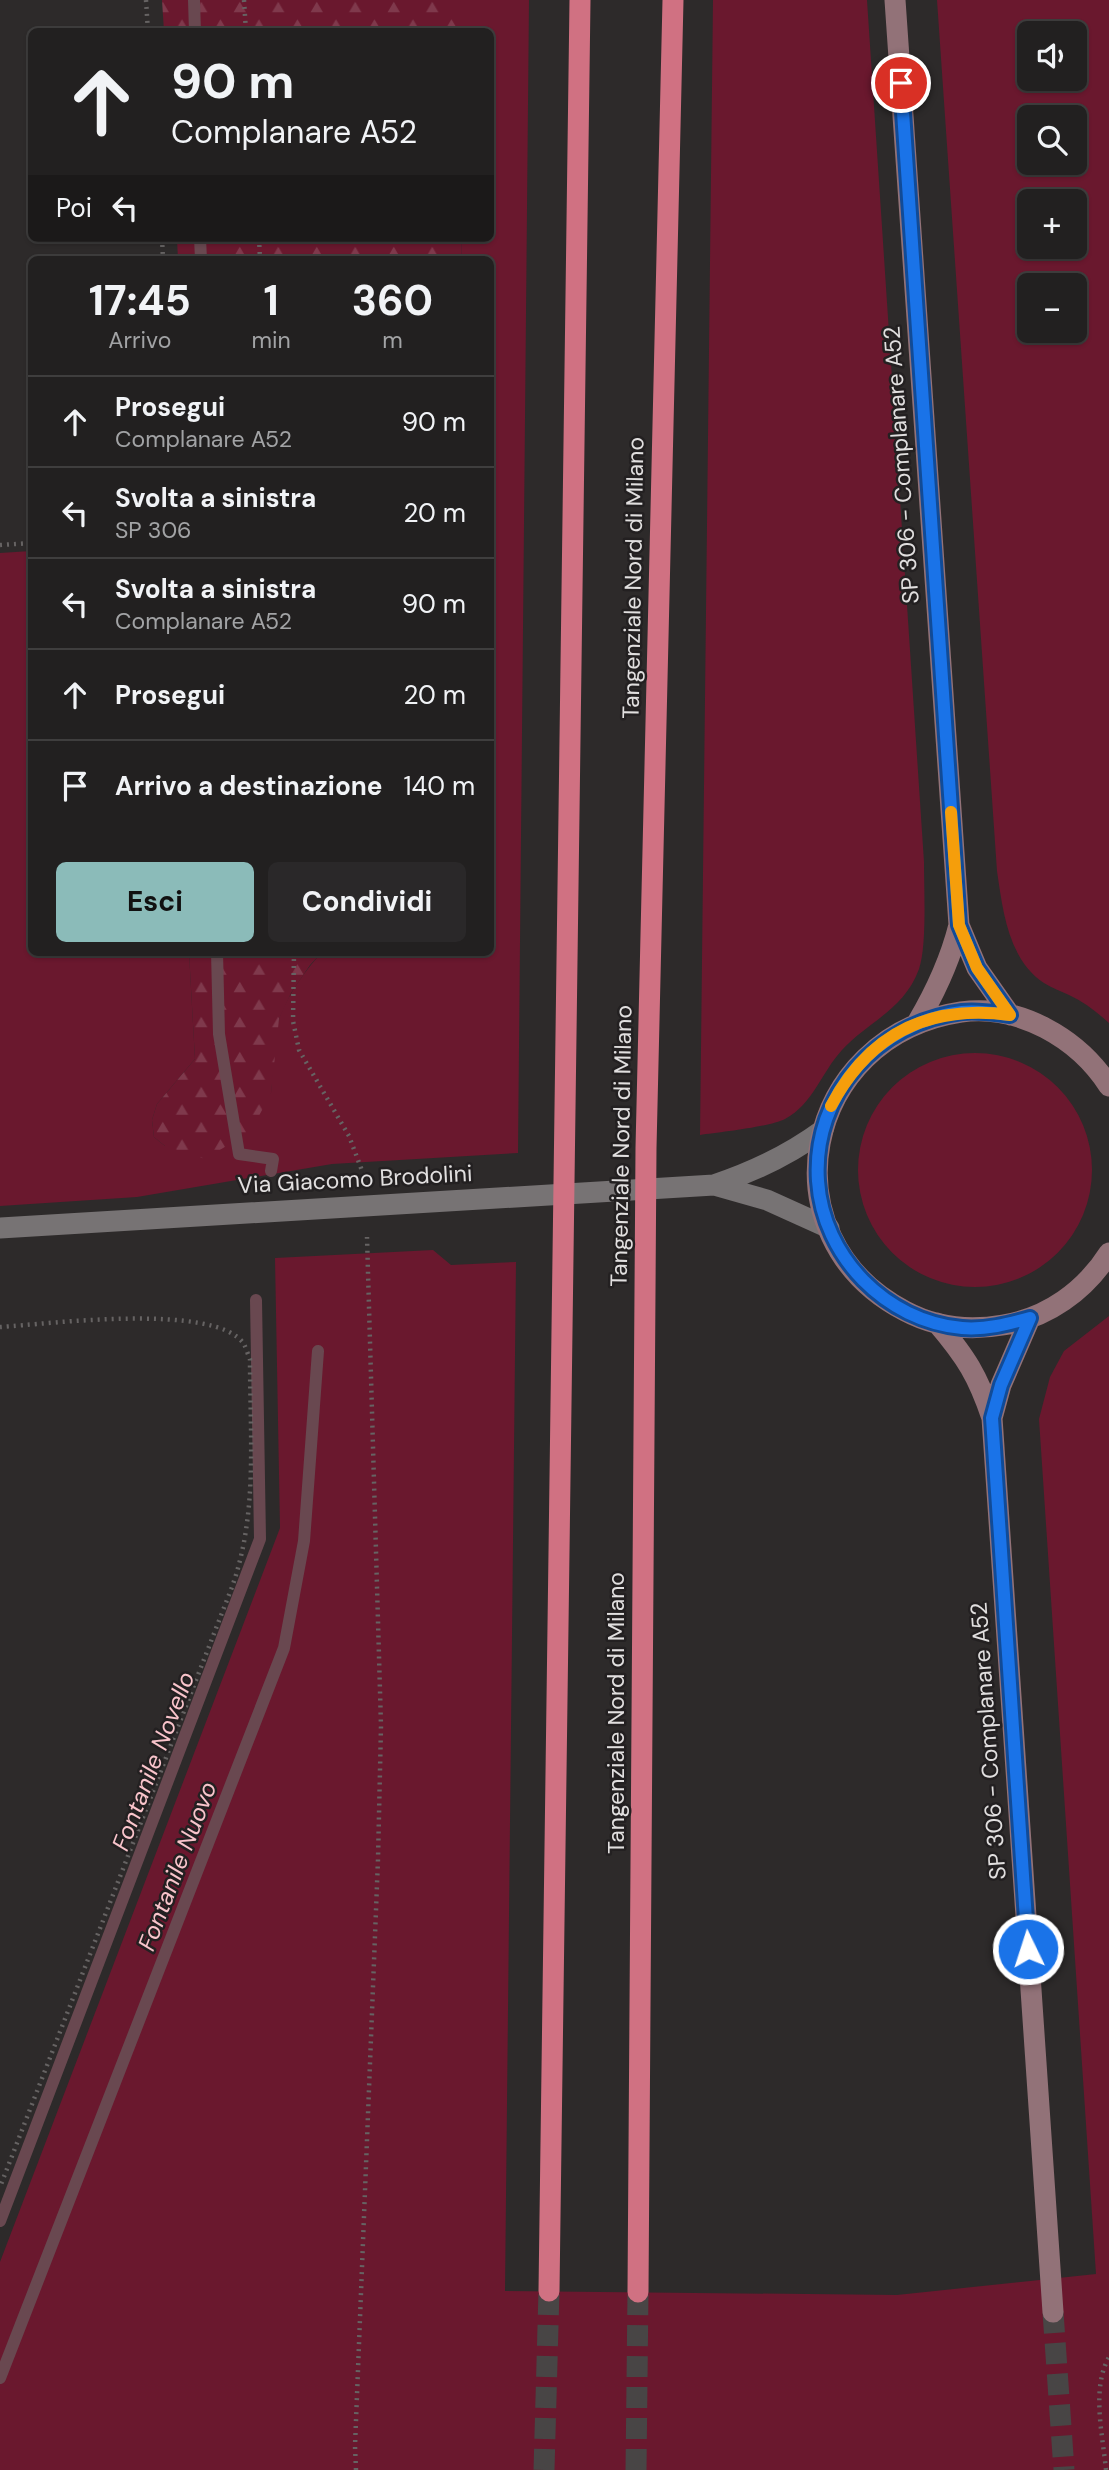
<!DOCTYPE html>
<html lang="it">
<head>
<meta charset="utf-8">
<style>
  :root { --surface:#222020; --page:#2a2829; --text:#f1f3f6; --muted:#a2a3a5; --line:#3f3e3e; --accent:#8bbbb9 }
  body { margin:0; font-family:"DM Sans",sans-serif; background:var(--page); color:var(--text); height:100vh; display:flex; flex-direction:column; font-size:26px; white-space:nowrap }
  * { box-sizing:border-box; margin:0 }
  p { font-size:23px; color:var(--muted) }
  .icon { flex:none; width:38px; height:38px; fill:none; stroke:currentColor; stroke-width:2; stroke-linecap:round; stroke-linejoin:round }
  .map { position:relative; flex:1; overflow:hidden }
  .details { position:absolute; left:28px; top:256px; width:466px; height:700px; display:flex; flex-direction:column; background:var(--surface); border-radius:10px; box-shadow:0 2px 5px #0004,0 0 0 2px var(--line) }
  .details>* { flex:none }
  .guide { position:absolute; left:28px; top:28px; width:466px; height:214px; border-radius:10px; box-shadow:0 2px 5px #0004,0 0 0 2px var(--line); background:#222020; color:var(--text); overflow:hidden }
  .buttons { position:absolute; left:1017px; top:21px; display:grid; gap:14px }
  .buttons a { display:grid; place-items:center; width:70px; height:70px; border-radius:10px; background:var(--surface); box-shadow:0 2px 5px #0004,0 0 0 2px var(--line); font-size:35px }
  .pin { position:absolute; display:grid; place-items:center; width:60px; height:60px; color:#fff; margin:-30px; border:4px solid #fff; border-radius:50%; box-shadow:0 2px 7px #0007 }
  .me { position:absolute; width:77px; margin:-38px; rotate:356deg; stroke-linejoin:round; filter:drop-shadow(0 0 5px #0008) }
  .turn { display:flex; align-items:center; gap:24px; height:147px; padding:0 28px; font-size:32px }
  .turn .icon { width:91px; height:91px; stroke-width:2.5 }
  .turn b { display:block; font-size:49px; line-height:60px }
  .then { display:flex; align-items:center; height:66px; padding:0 28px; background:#0003; gap:14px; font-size:26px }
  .eta { display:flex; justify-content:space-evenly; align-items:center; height:119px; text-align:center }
  .eta b { font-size:42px; font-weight:700; line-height:49px }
  .cta { display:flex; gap:14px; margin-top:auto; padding:14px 28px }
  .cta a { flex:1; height:80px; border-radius:10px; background:var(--accent); color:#111; font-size:28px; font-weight:700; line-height:80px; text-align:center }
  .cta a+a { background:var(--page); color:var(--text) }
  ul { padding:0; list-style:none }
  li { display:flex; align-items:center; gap:21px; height:91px; padding:0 28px; border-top:2px solid var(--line) }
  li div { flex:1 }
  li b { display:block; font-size:26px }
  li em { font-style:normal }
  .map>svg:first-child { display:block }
</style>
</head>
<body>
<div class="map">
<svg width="1109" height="2470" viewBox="0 0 1109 2470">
  <defs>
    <pattern id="forest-firs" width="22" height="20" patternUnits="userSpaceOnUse" patternTransform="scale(1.75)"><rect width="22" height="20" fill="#6a182e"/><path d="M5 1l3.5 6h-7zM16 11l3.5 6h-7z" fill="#7f394c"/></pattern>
  </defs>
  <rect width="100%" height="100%" fill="#2d2a2a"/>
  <!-- green -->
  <path fill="#6a182e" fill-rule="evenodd" d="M464 0H529L518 1153 332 1164 137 1197 0 1206V553L31 551 32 952H189L195 1059 157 1104 152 1120 154 1137 165 1146 271 1093C273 1072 273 1035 280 1016 289 993 305 971 322 952H490V259H461L462 238H490V32L464 31Z
    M713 0H867L924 862C924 889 927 946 919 969 904 1010 870 1020 842 1050 821 1073 813 1104 785 1119 769 1127 720 1132 700 1135Z
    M937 0H1109V1023C1097 1012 1084 1002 1069 995 1061 991 1052 988 1044 983 1008 959 1003 911 997 871ZM1074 33V79H1029V33ZM1074 117V163H1029V117ZM1074 201V247H1029V201ZM1074 285V331H1029V285Z
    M858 1170a117 117 0 1 1 234 0a117 117 0 1 1-234 0Z
    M433 1250 451 1265 516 1262 505 2291 897 2295 1096 2274 1039 1419 1050 1377 1064 1351 1109 1316V2470H0V2262L280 1528 275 1258Z"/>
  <!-- forest -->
  <path fill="url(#forest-firs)" d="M162 0H464V31H164Z
    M177 238H462L461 259H178Z
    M189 952H322L310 965 291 993 279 1019 271 1093 251 1131 205 1159 165 1146 154 1137 152 1120 157 1104 195 1059Z"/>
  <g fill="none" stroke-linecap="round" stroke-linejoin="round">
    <!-- stream -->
    <path stroke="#694850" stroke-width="12" d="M194 0 195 32
      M200 238 201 259
      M217 952 219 1034 239 1154 273 1159 271 1171
      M0 2221 260 1539 256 1300
      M0 2378 284 1648 304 1541 318 1351"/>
    <!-- secondary-tunnel -->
    <path stroke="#484545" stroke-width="21" stroke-dasharray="21 10" stroke-linecap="butt" d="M1053 2312 1064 2470"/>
    <!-- highway-tunnel -->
    <path stroke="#484545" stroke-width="21" stroke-dasharray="21 10" stroke-linecap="butt" d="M544 2470 549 2291
      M636 2470 638 2292"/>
    <!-- path -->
    <path stroke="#666363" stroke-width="4.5" stroke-dasharray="2 5" stroke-linecap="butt" d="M146 0 148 32
      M244 0 246 32
      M162 238 163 259
      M259 238 260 259
      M0 545 32 543
      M294 952 293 1021 299 1050 349 1136 364 1176
      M0 1327C49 1324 215 1302 244 1344 246 1348 248 1355 250 1359 250 1436 258 1514 232 1587L0 2187
      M356 2470 355 2446 378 1859 381 1726 367 1237
      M1106 2470C1103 2436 1091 2389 1109 2357"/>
    <!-- street -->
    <path stroke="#777374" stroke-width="21" d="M714 1185 767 1200 829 1228
      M0 1228 714 1185C753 1172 789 1155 823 1130"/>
    <!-- secondary -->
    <path stroke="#927278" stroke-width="21" d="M895 0 959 925 977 968 1010 1015
      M917 1023C936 991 950 961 959 925
      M1109 1086C1078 1038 1019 1004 961 1012 802 1036 763 1237 905 1311 935 1327 969 1331 1003 1325 1047 1318 1085 1291 1109 1253
      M937 1323C966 1357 978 1376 992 1418L1053 2312
      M992 1418 1001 1385 1030 1318"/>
    <!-- highway -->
    <path stroke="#d07182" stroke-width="21" d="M549 2291 580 0
      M638 2292 646 1148 673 0"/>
  </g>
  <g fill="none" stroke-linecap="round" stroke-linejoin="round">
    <defs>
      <path id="route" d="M901 83 959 925 977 968 1010 1015C994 1013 978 1010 962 1012 878 1022 812 1094 818 1181 823 1257 886 1321 962 1328 986 1330 1008 1324 1030 1318L1001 1385 992 1418 1028 1949"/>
    </defs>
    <!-- route casing -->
    <use href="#route" stroke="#114b97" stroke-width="18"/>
    <!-- route -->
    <use href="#route" stroke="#1a73e8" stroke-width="12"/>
    <!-- slow -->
    <path stroke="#f59e0b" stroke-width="12" d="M831 1106C869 1034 929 1004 1010 1015L977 968 959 925 951 812"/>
  </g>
  <g text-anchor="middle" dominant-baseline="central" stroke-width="5" stroke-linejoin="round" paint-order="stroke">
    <!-- street labels -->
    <g font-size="23" fill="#e1dfdf" stroke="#232021">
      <text transform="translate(901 465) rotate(-94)">SP 306 - Complanare A52</text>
      <text transform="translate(633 578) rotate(-89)">Tangenziale Nord di Milano</text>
      <text transform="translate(621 1146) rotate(-89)">Tangenziale Nord di Milano</text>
      <text transform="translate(355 1179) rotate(-3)">Via Giacomo Brodolini</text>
      <text transform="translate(616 1713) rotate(-90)">Tangenziale Nord di Milano</text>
      <text transform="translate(988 1741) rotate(-94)">SP 306 - Complanare A52</text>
    </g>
    <!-- water labels -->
    <g font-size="24" font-style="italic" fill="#f9c4cb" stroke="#232021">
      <text transform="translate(153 1761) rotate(-69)">Fontanile Novello</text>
      <text transform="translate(177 1866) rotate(-69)">Fontanile Nuovo</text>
    </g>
  </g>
</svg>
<div class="buttons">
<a><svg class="icon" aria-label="sound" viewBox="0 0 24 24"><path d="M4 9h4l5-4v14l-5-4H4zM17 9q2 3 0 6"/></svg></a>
<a><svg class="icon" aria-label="search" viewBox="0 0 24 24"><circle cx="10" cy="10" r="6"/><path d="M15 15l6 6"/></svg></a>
<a>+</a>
<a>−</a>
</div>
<div class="pin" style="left:901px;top:83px;background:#d93025"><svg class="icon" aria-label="arrive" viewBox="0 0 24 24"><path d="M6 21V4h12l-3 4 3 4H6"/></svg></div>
<svg class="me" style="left:1028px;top:1949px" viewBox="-20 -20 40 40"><circle r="17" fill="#1a73e8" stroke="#fff" stroke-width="3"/><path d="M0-11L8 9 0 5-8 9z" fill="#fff"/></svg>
<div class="guide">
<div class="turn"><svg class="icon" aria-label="ahead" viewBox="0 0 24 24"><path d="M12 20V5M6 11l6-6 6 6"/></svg><div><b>90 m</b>Complanare A52</div></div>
<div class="then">Poi<svg class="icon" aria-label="left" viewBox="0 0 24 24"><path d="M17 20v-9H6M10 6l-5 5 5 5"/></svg></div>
</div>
<section class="details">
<div class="eta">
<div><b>17:45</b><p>Arrivo</p></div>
<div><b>1</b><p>min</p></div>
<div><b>360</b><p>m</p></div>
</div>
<ul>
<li><svg class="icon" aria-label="ahead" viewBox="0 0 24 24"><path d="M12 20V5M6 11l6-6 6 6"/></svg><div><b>Prosegui</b><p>Complanare A52</p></div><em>90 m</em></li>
<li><svg class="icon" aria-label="left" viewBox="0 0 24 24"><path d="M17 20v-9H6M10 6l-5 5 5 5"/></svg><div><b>Svolta a sinistra</b><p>SP 306</p></div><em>20 m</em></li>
<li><svg class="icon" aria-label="left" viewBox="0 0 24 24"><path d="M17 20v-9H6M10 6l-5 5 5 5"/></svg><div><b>Svolta a sinistra</b><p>Complanare A52</p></div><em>90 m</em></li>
<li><svg class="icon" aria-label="ahead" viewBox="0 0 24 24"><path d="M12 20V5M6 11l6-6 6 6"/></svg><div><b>Prosegui</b></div><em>20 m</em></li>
<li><svg class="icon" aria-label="arrive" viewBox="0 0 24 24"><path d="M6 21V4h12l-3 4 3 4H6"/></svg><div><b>Arrivo a destinazione</b></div><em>140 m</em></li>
</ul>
<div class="cta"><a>Esci</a><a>Condividi</a></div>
</section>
</div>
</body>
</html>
